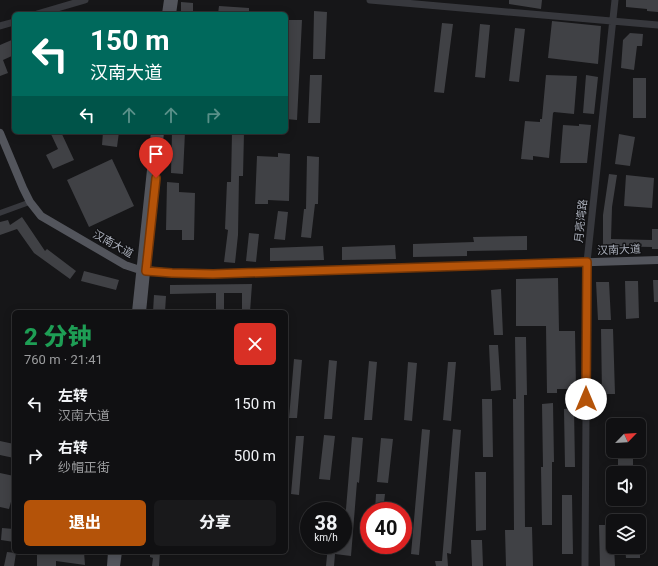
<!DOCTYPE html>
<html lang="zh">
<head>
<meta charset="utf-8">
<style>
  :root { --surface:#101012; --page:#19191b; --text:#f1f3f6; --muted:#9c9d9f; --line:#303032; --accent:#b45309 }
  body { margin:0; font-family:Roboto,"Noto Sans SC",sans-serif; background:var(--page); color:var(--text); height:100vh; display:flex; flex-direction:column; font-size:15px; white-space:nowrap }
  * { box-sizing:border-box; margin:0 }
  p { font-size:13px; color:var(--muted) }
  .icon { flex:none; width:22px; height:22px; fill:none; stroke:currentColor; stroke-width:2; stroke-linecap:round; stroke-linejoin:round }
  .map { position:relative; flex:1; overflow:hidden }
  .drawer { position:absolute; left:12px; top:310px; width:276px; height:244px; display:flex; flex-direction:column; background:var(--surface); border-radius:6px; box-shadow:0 2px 10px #0003,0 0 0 1px var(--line) }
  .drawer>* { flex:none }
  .banner { position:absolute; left:12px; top:12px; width:276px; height:122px; border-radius:6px; box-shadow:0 2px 10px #0003,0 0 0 1px var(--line); background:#00695c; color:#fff; overflow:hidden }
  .needle { width:26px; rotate:65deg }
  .controls { position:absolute; left:606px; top:418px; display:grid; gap:8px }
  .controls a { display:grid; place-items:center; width:40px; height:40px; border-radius:6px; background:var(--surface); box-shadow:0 2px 10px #0003,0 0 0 1px var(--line); font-size:20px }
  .speed { position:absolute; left:300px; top:502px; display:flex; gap:8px; font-size:20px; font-weight:700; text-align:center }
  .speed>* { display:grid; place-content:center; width:52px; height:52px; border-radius:50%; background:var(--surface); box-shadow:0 2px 10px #0003,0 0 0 1px var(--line); line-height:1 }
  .speed small { font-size:10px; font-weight:400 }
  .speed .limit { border:6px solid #d22; background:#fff; color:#111 }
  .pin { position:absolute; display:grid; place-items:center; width:34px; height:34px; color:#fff; margin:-41px -17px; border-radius:50% 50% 50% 0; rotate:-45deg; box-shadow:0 0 4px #0007 }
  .pin .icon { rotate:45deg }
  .me { position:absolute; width:44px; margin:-22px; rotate:0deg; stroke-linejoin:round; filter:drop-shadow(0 0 3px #0008) }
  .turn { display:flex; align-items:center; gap:14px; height:84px; padding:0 12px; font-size:18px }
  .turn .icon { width:52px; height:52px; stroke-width:2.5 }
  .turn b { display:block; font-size:28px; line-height:34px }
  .lanes { display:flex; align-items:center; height:38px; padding:0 12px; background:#0003; justify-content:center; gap:20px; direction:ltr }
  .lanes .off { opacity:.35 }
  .round { display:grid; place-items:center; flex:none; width:42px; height:42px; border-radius:6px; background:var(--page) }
  .headline { display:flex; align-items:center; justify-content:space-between; height:68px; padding:0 12px }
  h1 { font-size:24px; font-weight:800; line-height:30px; color:#1e9e55 }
  .button { display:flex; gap:8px; margin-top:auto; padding:8px 12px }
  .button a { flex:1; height:46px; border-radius:6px; background:var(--accent); color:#fff; font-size:16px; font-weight:800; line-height:46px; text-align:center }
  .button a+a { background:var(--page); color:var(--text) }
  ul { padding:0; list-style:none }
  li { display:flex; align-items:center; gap:12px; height:52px; padding:0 12px }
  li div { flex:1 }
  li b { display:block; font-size:15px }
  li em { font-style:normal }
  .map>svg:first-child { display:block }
</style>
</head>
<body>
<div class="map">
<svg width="658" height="566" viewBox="0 0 658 566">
  <rect width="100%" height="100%" fill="#161618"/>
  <!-- building -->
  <path fill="#404145" d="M509 0H542L541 9 509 4Z
    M626 0H658V12L647 11V9L626 7Z
    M181 2 193 3V14H181Z
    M219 6 249 8V14H218Z
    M314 11 327 12 325 59H313Z
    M289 20H302L297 120 286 119V72H288Z
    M552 21 601 26 598 64 548 58Z
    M442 23 453 24 444 93 434 92Z
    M480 24 490 25 485 78 475 77Z
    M515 28 525 29 519 82 509 81Z
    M630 33 643 34 642 46H637L634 70 621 68 623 40Z
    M14 39V55L3 60 8 73 0 76V45Z
    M310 75H322L320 123H308Z
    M546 75 577 76 574 114 554 112 553 113 549 158 533 156V160L521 159 525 121 540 122V119H542Z
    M586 75 598 77 594 114 583 113Z
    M633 78H646V118H633Z
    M579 124 591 125 587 163H560L563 125 579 126Z
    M50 132H61L74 160 53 169 46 155 58 149Z
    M103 132H119L117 147 102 145Z
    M172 132H185L183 174 171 173Z
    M232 132H244L243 176H239L238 235 235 263 224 262 228 230 225 229 227 182H231Z
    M619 134 635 137 630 166 615 164Z
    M278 153 290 154 289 201 268 200V204H255L257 156 278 157Z
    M307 156 319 157 318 204H315L311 238 301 237 304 209H306Z
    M112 159 134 206 89 227 67 180Z
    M609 174 617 175 612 207 611 239 652 240V229H658V249H652V247L603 246V215Z
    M626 175 654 178 652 208 624 206Z
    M167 182 179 183V192L195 193 194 240H182V230H166Z
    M278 211 288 212 285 240 274 239Z
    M22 217 45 251 47 249 76 271 70 279 34 253 17 229 0 235V222L8 220 10 225Z
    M249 233 259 234 256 262 246 261Z
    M527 236V250L467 251V256L413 257V244L474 242 473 237Z
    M395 245 396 259 342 260V247Z
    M323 246 324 260 270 261V248Z
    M84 271 119 280 116 290 81 281Z
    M558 278 559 331H575L576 389H557V393H547L546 326H516V279Z
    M653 280H658V302H654Z
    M625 281H638L639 318 626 319Z
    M596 282H609L611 320H598Z
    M252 284 250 312H242V293H224V312H216V293L170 294V285Z
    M501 289 503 335H494L491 290Z
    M154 295 166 296 165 312H153Z
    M601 329H613L615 394H602Z
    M515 337H526L527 395H524L525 527H532L533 566H506L505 530H514L513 399H516Z
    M489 345H498L501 390 491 391Z
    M294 359 302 360 297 418H289Z
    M329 360 337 361 332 419H324Z
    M369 361 377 362 372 420H364Z
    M408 362 417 363 412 421 404 420Z
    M448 362H456L451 421 443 420Z
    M482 399H492L493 457H483Z
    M553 403 554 462H552V525H542L541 467H543L542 404Z
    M574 408 575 467H565L564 409Z
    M422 429 430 430 419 555 411 554Z
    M453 429 461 430 451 554 447 553 448 566H436L435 561H442Z
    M324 435 335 436 330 480 319 479Z
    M296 436H304L299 495 291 494Z
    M352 437 363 438 359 483 357 482 351 556 335 554 334 566H326L328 545H343Z
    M381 438 393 439 388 483 377 482Z
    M0 441 14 444V458L0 455Z
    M618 459H633V473H618Z
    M475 472H486V530L476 531Z
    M0 473 14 476V491L9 509 0 507Z
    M376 494H385L383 511H375Z
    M562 495H572L573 554H562Z
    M619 499H640V503L620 504Z
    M639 513V521H624V514Z
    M599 525H613L615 566H600Z
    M2 528 14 529V542L1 540Z
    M471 540H482L483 566H472Z
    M625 547H640V558H626Z
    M7 552 16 553 14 566H4Z
    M37 552H84L85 565 56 561V566H37Z
    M150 552H160L159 566H152L153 558 150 557Z"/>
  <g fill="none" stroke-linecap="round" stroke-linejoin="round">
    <!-- minor -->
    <path stroke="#37383d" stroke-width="5.5" d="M0 213 30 202"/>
    <!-- tertiary -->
    <path stroke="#37383d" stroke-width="7" d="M370 0 658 25
      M37 14 85 0
      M0 26 14 22
      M585 566 587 262 615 0"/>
    <!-- primary -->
    <path stroke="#53555c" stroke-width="8" d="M166 14 168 0
      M172 14 174 0
      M0 133 23 188 30 202 41 216 125 265 137 269 172 273 213 274 658 260
      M136 312 155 132
      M142 312 160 132
      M111 566 112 552
      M116 566 118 552"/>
  </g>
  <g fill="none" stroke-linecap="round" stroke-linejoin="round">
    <defs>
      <path id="route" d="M156 178 146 271 172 273 213 274 587 262 586 399"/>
    </defs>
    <!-- route casing -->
    <use href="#route" stroke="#753606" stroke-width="10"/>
    <!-- route -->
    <use href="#route" stroke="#b45309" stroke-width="7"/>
  </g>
  <g text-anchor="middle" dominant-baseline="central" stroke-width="3" stroke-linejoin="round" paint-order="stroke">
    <!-- street labels -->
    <g font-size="11" fill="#a8adb8" stroke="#111113">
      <text transform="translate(581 221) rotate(-84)">月亮湾路</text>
      <text transform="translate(113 244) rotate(29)">汉南大道</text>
      <text transform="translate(619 250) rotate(-2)">汉南大道</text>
    </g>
  </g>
</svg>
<div class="controls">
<a><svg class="needle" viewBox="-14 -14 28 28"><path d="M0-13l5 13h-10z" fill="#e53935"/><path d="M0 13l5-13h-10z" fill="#9c9d9f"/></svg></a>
<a><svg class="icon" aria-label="sound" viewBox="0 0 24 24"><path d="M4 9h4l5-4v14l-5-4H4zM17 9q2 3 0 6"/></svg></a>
<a><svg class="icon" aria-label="layers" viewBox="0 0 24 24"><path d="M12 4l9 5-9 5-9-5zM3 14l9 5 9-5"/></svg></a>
</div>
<div class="speed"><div>38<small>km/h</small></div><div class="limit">40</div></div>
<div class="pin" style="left:156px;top:178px;background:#d93025"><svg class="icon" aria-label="arrive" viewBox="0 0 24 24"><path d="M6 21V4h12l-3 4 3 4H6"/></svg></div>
<svg class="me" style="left:586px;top:399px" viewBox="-20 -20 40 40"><circle r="19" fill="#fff"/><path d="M0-13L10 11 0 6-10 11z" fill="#b45309"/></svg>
<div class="banner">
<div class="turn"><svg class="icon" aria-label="left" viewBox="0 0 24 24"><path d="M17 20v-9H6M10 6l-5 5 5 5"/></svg><div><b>150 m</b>汉南大道</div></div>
<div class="lanes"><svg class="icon" aria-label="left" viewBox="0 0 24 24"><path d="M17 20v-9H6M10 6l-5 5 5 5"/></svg><svg class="icon off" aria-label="ahead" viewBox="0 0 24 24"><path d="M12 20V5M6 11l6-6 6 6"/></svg><svg class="icon off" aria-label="ahead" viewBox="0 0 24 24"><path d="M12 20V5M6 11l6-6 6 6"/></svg><svg class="icon off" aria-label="right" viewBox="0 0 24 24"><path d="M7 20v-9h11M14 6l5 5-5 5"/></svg></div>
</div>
<section class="drawer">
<div class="headline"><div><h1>2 分钟</h1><p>760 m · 21:41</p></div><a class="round" style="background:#d93025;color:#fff"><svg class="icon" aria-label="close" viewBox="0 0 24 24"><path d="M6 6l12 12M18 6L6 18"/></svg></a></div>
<ul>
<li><svg class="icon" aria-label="left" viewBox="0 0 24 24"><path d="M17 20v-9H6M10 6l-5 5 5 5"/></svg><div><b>左转</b><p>汉南大道</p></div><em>150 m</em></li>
<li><svg class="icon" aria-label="right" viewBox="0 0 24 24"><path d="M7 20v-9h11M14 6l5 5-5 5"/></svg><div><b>右转</b><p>纱帽正街</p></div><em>500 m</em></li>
</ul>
<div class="button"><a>退出</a><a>分享</a></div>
</section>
</div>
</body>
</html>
